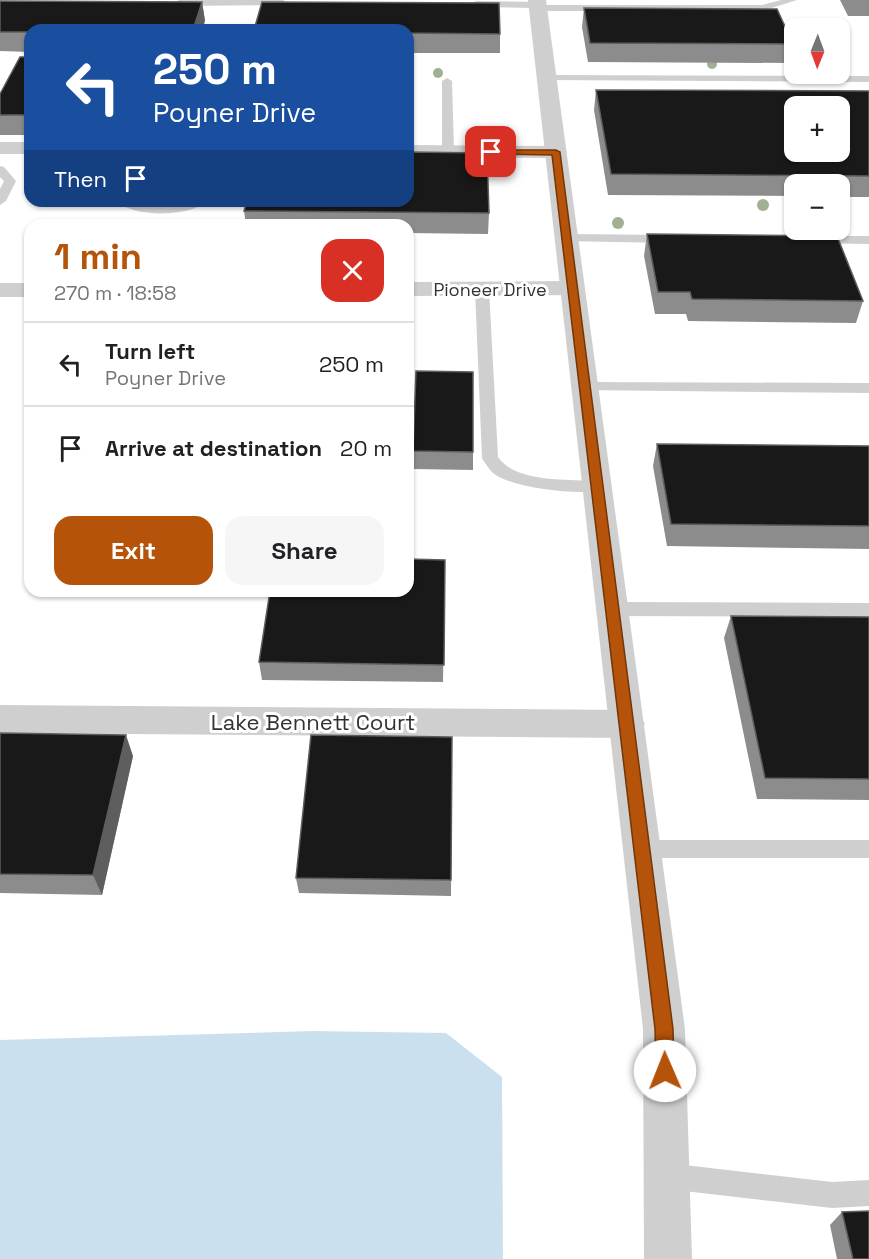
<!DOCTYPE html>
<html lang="en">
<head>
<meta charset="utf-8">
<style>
  :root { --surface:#fff; --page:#f6f6f6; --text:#202124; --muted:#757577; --line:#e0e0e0; --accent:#b45309 }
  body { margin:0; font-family:"Space Grotesk",sans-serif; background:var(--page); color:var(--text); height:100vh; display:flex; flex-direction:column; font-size:22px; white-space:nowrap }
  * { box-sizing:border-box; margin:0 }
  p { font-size:20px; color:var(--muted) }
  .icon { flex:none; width:33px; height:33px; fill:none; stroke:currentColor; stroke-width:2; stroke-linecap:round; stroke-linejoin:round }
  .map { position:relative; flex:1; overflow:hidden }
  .side { position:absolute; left:24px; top:219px; width:390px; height:378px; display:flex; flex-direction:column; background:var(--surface); border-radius:18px; box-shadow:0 2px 4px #0004 }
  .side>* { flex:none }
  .hud { position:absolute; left:24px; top:24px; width:390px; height:183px; border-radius:18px; box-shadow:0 2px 4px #0004; background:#1a4fa0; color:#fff; overflow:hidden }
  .needle { width:39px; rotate:181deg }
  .fabs { position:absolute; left:784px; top:18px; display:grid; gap:12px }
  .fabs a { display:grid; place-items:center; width:66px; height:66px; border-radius:12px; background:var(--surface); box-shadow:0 2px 4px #0004; font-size:30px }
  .pin { position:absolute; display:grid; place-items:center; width:51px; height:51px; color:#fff; margin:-26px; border-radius:12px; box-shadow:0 3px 9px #0006 }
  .me { position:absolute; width:66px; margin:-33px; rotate:359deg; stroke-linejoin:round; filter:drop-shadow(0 0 4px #0008) }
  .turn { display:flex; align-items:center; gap:21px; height:126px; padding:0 30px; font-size:27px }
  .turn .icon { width:78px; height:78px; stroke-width:2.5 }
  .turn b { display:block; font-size:42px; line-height:51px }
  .then { display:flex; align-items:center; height:57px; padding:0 30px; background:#0003; gap:12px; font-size:22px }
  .round { display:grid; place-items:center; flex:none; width:63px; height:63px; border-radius:18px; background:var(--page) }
  .head { display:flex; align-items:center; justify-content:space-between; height:102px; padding:0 30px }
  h1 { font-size:36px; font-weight:700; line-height:45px; color:var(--accent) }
  .primary-button { display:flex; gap:12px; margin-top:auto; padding:12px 30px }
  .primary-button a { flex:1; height:69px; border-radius:18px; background:var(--accent); color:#fff; font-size:24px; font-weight:700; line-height:69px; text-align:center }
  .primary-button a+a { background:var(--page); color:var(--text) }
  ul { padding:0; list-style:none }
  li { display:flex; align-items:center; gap:18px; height:84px; padding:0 30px; border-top:2px solid var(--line) }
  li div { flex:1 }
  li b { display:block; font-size:22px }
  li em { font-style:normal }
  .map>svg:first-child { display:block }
</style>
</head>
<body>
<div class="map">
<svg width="869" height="1259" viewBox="0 0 869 1259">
  <rect width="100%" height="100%" fill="#fff"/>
  <!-- water -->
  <path fill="#cbe0ef" d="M313 1031 446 1033 502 1077 503 1259H0V1040Z"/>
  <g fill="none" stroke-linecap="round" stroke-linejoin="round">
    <!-- service -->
    <path fill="#cfcfcf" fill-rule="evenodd" d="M283 0 288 3 286 5 179 6 174 3 179 0Z
      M781 0H797L762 11H538L533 8 476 7 471 4 476 1 537 2 542 5H762Z
      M546 75 869 76V82L542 80V76Z
      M447 78 452 81 454 151 448 154 442 151V81Z
      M0 166 4 167 16 181 6 201 0 205V189L4 181 0 177Z
      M117 201 161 206 207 201C191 217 132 218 117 201Z
      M566 234 670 235 676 239 670 243 562 241 560 238 562 235Z
      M814 236H869V244L809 243 808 240Z
      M482 285 489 289 498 457C516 483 568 479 597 481L603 482 605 486 603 490C582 496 510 488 493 473 489 469 485 463 482 458L475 289Z
      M584 382 869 383V393L579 390 577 387 579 384Z
      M612 602 869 603V617L612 616 606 614 603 609 606 604Z
      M642 840H869V858H642L635 856 632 849 635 842Z
      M667 1163 832 1182 869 1180V1206L832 1208 667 1189 658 1185 654 1176 658 1167Z"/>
    <!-- minor -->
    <path fill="#cfcfcf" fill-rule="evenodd" d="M0 142H30V154H0Z
      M408 145 556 146 563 148 567 152 563 156 556 158 408 157Z
      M573 281 582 283 585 288 582 293 573 295 408 296V282Z
      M0 283H30V297H0Z
      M0 705 627 710 639 714 645 724 639 734 627 738 0 733Z"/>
    <!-- tertiary -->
    <path fill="#cfcfcf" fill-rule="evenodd" d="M528 0H546L685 1029 692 1259H644L643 1029Z"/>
  </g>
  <!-- trees -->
  <g fill="#a0b193">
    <circle cx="712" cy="64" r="5"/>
    <circle cx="438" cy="73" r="5"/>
    <circle cx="497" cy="139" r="6"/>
    <circle cx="763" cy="205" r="6"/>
    <circle cx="618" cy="223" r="6"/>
  </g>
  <!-- wall -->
  <path fill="#8c8c8c" d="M840 0H869V16H848Z
    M0 1 202 2 205 21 30 30V52L0 51Z
    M584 8 793 44 788 63 588 62 582 27Z
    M408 30 500 34V53H408Z
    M30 57V135H0V94Z
    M596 90 869 91V197H840V184H795V196L608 195 594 110Z
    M244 211 489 213 488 234 408 233V225H246Z
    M647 234 863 301 856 323 688 321 686 314H655L644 256Z
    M657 444 869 446V549L667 546 653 466Z
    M413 451 473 452V470L413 469Z
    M445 560 443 682 262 680 259 662Z
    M731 616 869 617V800L757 799 724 638Z
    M0 733 133 756 102 895 0 893Z
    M452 737 451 896 299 893 296 878Z
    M842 1212 869 1259H837L830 1225Z"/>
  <!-- shaded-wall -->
  <path fill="#5e5e5e" d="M202 2 205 21 202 30H193Z
    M126 735 133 756 102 895 93 875Z"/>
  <!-- building -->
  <path fill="#191919" stroke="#5e5e5e" stroke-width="1.5" fill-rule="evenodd" d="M0 1 202 2 193 30H30V32H0Z
    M262 2 499 3 500 34 408 33V30H254Z
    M584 8 777 9 793 44 590 43Z
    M20 57H30V115H0V94Z
    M596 90 869 91V176L611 174ZM795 106H840V152H795Z
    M408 152 487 153 489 213 244 211 247 201H408Z
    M647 234 837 236 863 301 692 299 690 292H658Z
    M416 371 473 372V452L413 451Z
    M657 444 869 446V526L671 524Z
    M408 559 445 560 444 665 259 662 270 591H408Z
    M731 616 869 617V779L765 778Z
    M0 733 126 735 93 875 0 874Z
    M311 735 452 737 451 880 296 878Z
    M869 1211V1259H853L842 1212Z"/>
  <!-- route -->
  <path fill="#b45309" stroke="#753606" stroke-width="1.5" d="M488 150H556L560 152 673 1029 674 1071 672 1077 665 1080 659 1077 656 1071 655 1029 552 155 491 154H488Z"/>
  <g text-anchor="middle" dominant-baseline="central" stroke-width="6" stroke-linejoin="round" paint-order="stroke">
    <!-- far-street labels -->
    <g font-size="18" fill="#323232" stroke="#fff">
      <text x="490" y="289">Pioneer Drive</text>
    </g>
    <!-- street labels -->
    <g font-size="22" fill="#323232" stroke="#fff">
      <text x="313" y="722">Lake Bennett Court</text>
    </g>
  </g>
</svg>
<div class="fabs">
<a><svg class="needle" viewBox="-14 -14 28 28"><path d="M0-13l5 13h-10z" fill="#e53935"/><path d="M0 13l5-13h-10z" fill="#757577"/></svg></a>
<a>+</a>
<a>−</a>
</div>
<div class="pin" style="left:491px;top:152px;background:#d93025"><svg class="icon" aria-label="arrive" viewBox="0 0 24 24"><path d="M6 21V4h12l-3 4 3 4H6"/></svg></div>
<svg class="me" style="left:665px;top:1071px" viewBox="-20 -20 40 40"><circle r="19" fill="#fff"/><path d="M0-13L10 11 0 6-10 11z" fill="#b45309"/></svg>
<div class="hud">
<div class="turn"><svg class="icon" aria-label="left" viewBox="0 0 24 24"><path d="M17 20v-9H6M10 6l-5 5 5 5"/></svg><div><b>250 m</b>Poyner Drive</div></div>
<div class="then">Then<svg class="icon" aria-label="arrive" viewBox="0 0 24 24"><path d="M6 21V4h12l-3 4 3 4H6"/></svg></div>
</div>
<section class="side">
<div class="head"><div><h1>1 min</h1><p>270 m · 18:58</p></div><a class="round" style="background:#d93025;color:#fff"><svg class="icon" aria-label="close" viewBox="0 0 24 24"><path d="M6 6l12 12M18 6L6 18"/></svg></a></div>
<ul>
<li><svg class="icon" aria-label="left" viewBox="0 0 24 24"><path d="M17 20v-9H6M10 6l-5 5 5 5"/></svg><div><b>Turn left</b><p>Poyner Drive</p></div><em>250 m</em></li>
<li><svg class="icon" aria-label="arrive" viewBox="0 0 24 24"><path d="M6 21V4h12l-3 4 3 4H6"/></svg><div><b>Arrive at destination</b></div><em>20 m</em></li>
</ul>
<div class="primary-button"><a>Exit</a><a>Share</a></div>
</section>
</div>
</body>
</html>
